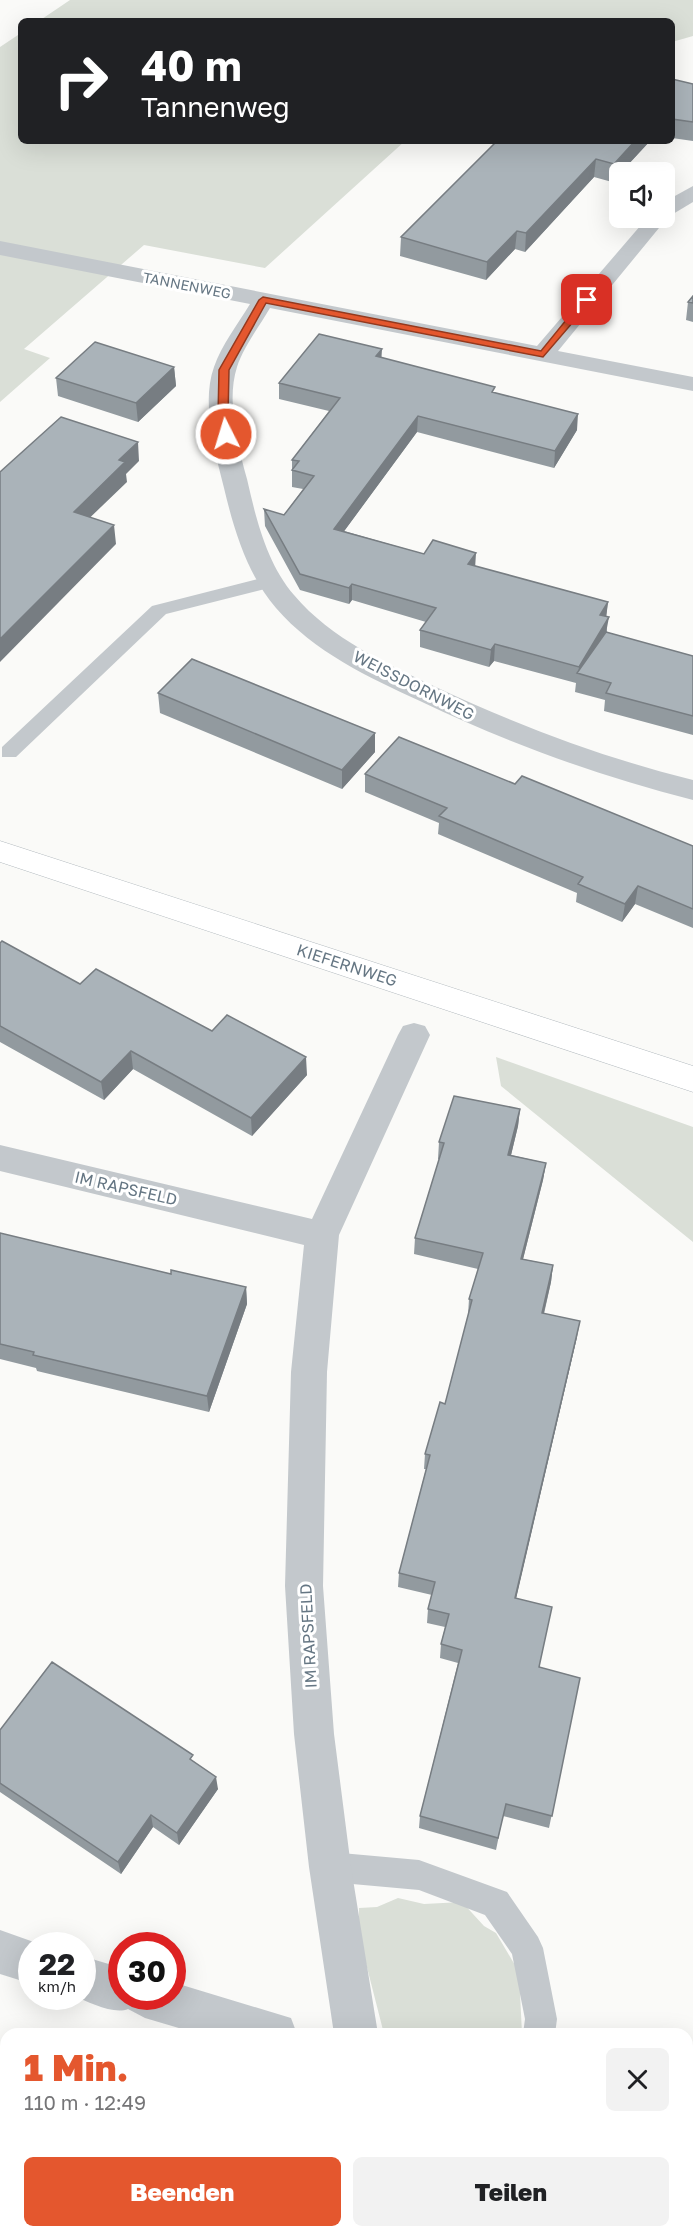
<!DOCTYPE html>
<html lang="de">
<head>
<meta charset="utf-8">
<style>
  :root { --surface:#fff; --page:#f2f2f2; --text:#202124; --muted:#757577; --accent:#e4572e }
  body { margin:0; font-family:"Golos Text",sans-serif; background:var(--page); color:var(--text); height:100vh; display:flex; flex-direction:column; font-size:22px; white-space:nowrap }
  * { box-sizing:border-box; margin:0 }
  p { font-size:20px; color:var(--muted) }
  .icon { flex:none; width:33px; height:33px; fill:none; stroke:currentColor; stroke-width:2; stroke-linecap:round; stroke-linejoin:round }
  .map { position:relative; flex:1; overflow:hidden }
  .details { position:absolute; left:0px; top:2028px; width:693px; height:210px; display:flex; flex-direction:column; background:var(--surface); border-radius:18px 18px 0 0; box-shadow:0 6px 24px #0002 }
  .details>* { flex:none }
  .guide { position:absolute; left:18px; top:18px; width:657px; height:126px; border-radius:9px; box-shadow:0 6px 24px #0002; background:#202124; color:#fff; overflow:hidden }
  .tools { position:absolute; left:609px; top:162px; display:grid; gap:12px }
  .tools a { display:grid; place-items:center; width:66px; height:66px; border-radius:9px; background:var(--surface); box-shadow:0 6px 24px #0002; font-size:30px }
  .speed { position:absolute; left:18px; top:1932px; display:flex; gap:12px; font-size:30px; font-weight:700; text-align:center }
  .speed>* { display:grid; place-content:center; width:78px; height:78px; border-radius:50%; background:var(--surface); box-shadow:0 6px 24px #0002; line-height:1 }
  .speed small { font-size:15px; font-weight:400 }
  .speed .limit { border:9px solid #d22; background:#fff; color:#111 }
  .pin { position:absolute; display:grid; place-items:center; width:51px; height:51px; color:#fff; margin:-26px; border-radius:12px; box-shadow:0 3px 9px #0006 }
  .me { position:absolute; width:66px; margin:-33px; rotate:355deg; stroke-linejoin:round; filter:drop-shadow(0 0 4px #0008) }
  .turn { display:flex; align-items:center; gap:21px; height:126px; padding:0 24px; font-size:27px }
  .turn .icon { width:78px; height:78px; stroke-width:2.5 }
  .turn b { display:block; font-size:42px; line-height:51px }
  .round { display:grid; place-items:center; flex:none; width:63px; height:63px; border-radius:9px; background:var(--page) }
  .overview { display:flex; align-items:center; justify-content:space-between; height:102px; padding:0 24px }
  h1 { font-size:36px; font-weight:800; line-height:45px; color:var(--accent) }
  .action { display:flex; gap:12px; margin-top:auto; padding:12px 24px }
  .action a { flex:1; height:69px; border-radius:9px; background:var(--accent); color:#fff; font-size:24px; font-weight:800; line-height:69px; text-align:center }
  .action a+a { background:var(--page); color:var(--text) }
  .map>svg:first-child { display:block }
</style>
</head>
<body>
<div class="map">
<svg width="693" height="2238" viewBox="0 0 693 2238">
  <rect width="100%" height="100%" fill="#fafaf8"/>
  <!-- green -->
  <path fill="#dadfd7" d="M70 0H693V36L672 42V21H39Z
    M21 33V141H405L265 268 144 245 24 349 50 358 0 402V47Z
    M496 1057 693 1127V1242L501 1086Z
    M398 1898 424 1904 462 1902 484 1926 496 1933 519 1972 522 2034H384L359 1936V1908L377 1907Z
    M409 2232H495L494 2238H410Z"/>
  <g fill="none" stroke-linecap="round" stroke-linejoin="round">
    <defs>
      <path id="secondary" d="M0 841 693 1066V1092L0 862Z"/>
    </defs>
    <!-- secondary casing -->
    <use href="#secondary" stroke="#b3babf" stroke-width="1"/>
    <!-- lane -->
    <path fill="#c3c8cc" fill-rule="evenodd" d="M270 576 277 578 280 582 277 586 166 614 16 757H2V747L152 606Z
      M330 1852 419 1860 507 1892 538 1937 543 1948 557 2019 555 2034H523L525 2019 512 1954 485 1915 419 1890 330 1882 319 1878 315 1867 319 1856Z
      M496 2232H530L529 2238H495Z"/>
    <!-- street -->
    <path fill="#c3c8cc" fill-rule="evenodd" d="M693 186V202L668 217 558 351 693 377V391L270 308C259 327 244 346 237 367 226 401 238 446 247 479 256 519 267 564 294 595 331 639 387 664 438 688 520 726 604 758 693 780V800C598 776 508 743 420 701 368 677 314 652 276 608 247 574 234 530 224 488 215 452 201 403 214 367 222 344 238 324 250 304L0 255V241L537 346 647 218H664V202Z
      M414 1023 425 1026 430 1035 339 1235 327 1372 323 1586 334 1734 351 1867 378 2034H334L309 1867 294 1734 285 1586 291 1372 304 1245 0 1171V1145L312 1219 398 1035 403 1026Z
      M0 1930 45 1946H32V1984L0 1974Z
      M82 1956 122 1968V1996H172V1982L291 2018 297 2034H199L145 2018 128 2009C114 2015 88 2002 74 1996H82Z
      M346 2232H394V2238H346Z"/>
    <!-- secondary -->
    <use href="#secondary" fill="#fff" fill-rule="evenodd"/>
  </g>
  <!-- wall -->
  <path fill="#929a9f" d="M672 79 693 84V141L672 138Z
    M497 141H650L612 182 594 177 525 252 515 249 486 280 400 256 401 237Z
    M693 296V322L686 320 688 302Z
    M381 358 495 393 577 430 554 468 417 432 344 531 424 554 475 566 608 602 606 616 607 633 693 656V735L604 711 605 700 575 692 576 683 494 661 489 667 420 647V630L426 622 352 600 349 604 300 590 265 526 264 509 284 515 303 489 292 487V460L329 411 279 399V383Z
    M174 367 176 386 138 422 58 396 56 378Z
    M158 693 375 733V752L342 789 160 713Z
    M365 774 515 784 693 846V928L635 904 622 922 576 902 577 893 438 834 439 823 365 792Z
    M0 943 80 984 212 1031 307 1075 252 1136 133 1069 104 1100 0 1042Z
    M520 1109 518 1126 511 1155 546 1163 543 1180 523 1259 553 1265 551 1282 544 1314 577 1337 516 1598 539 1667 580 1678 549 1828 503 1816 496 1850 419 1828 420 1816 458 1663 440 1658 441 1644 445 1627 427 1623 428 1609 432 1595 398 1587 399 1573 426 1469H424L425 1454 445 1404 468 1315 469 1299 478 1269 414 1254 415 1238 439 1159H438L439 1142Z
    M0 1233 171 1274 246 1287 247 1304 209 1412 37 1371 36 1368 0 1359Z
    M0 1730 194 1762 218 1789 179 1845 153 1827 121 1874 0 1792Z
    M647 2232H672L692 2238H645Z"/>
  <!-- shaded-wall -->
  <path fill="#777d82" d="M635 141H650L612 182 614 164Z
    M596 159 594 177 525 252 526 233Z
    M517 231 515 249 486 280 487 262Z
    M382 349 381 365 376 356Z
    M174 367 176 386 138 422 136 403Z
    M578 414 577 430 554 468 555 451Z
    M418 416 417 432 334 545V529Z
    M138 442 139 461 126 474 127 482 76 531 74 512 119 460Z
    M114 525 116 544 0 662V639Z
    M476 553 475 569 468 564Z
    M352 584V600L349 604V588Z
    M608 602 606 619 600 615Z
    M609 617 606 633 578 674 579 667Z
    M495 644 494 661 489 667 491 650Z
    M375 733V752L342 789V770Z
    M638 886 635 904 622 922 625 904Z
    M131 1051 133 1069 104 1100 101 1082Z
    M306 1057 307 1075 252 1136 251 1118Z
    M520 1109 518 1126 507 1172 508 1155Z
    M546 1163 543 1180 519 1275 521 1259Z
    M553 1265 551 1282 540 1329 542 1313Z
    M246 1287 247 1304 209 1412 207 1396Z
    M580 1321 577 1337 513 1612 515 1598Z
    M216 1777 218 1789 179 1845 177 1833Z
    M151 1815 153 1827 121 1874 118 1862Z
    M206 2232H210L208 2238H204Z"/>
  <!-- building -->
  <path fill="#aab3b9" stroke="#777d82" stroke-width="1.5" d="M672 79 693 84V122L672 119Z
    M497 141H635L614 164 596 159 526 233 517 231 487 262 401 237Z
    M693 296V303L688 302Z
    M319 334 382 349 376 356 495 387 492 392 578 414 555 451 418 416 334 529 424 554 433 540 476 553 468 564 608 602 600 615 609 617 579 667 495 644 491 650 420 630 436 608 352 584 349 588 300 574 264 509 284 515 314 476 292 470 299 461 292 460 340 398 279 383Z
    M95 342 174 367 136 403 56 378Z
    M61 417 138 442 119 460 125 462 74 512 114 525 0 639V472Z
    M606 632 693 656V716L606 693 611 683 577 673Z
    M192 659 375 733 342 770 158 693Z
    M399 737 515 784 522 776 693 846V909L638 886 625 904 578 884 583 877 439 816 447 808 365 774Z
    M2 941 80 984 96 969 212 1031 227 1015 306 1057 251 1118 131 1051 101 1082 0 1026V943Z
    M454 1096 520 1109 508 1155 546 1163 521 1259 553 1265 542 1313 580 1321 515 1598 552 1607 539 1667 580 1678 552 1816 506 1804 498 1838 420 1816 462 1650 441 1644 449 1614 428 1609 435 1582 399 1573 430 1455 425 1454 440 1402 445 1404 472 1300 469 1299 483 1253 415 1238 444 1143 439 1142Z
    M0 1233 171 1274V1270L246 1287 207 1396 33 1355 34 1352 0 1344Z
    M52 1662 193 1755 190 1759 216 1777 177 1833 151 1815 118 1862 0 1783V1730Z
    M0 2184 6 2186V2232H206L204 2238H0Z
    M650 2232H672L692 2238H649Z"/>
  <!-- route -->
  <path fill="#e4572e" stroke="#94391e" stroke-width="1.5" d="M263 297 541 351 584 298 592 300 543 357 266 303 229 370 228 417 231 434 222 436 218 417 219 370 259 300Z"/>
  <g text-anchor="middle" dominant-baseline="central" stroke-width="6" stroke-linejoin="round" paint-order="stroke">
    <!-- far-street labels -->
    <g font-size="14" fill="#657683" stroke="#fff">
      <text transform="translate(187 285) rotate(11)">TANNENWEG</text>
    </g>
    <!-- street labels -->
    <g font-size="16" fill="#657683" stroke="#fff">
      <text transform="translate(414 685) rotate(27)">WEISSDORNWEG</text>
      <text transform="translate(347 965) rotate(18)">KIEFERNWEG</text>
      <text transform="translate(126 1188) rotate(13)">IM RAPSFELD</text>
      <text transform="translate(308 1636) rotate(-93)">IM RAPSFELD</text>
    </g>
  </g>
</svg>
<div class="tools">
<a><svg class="icon" aria-label="sound" viewBox="0 0 24 24"><path d="M4 9h4l5-4v14l-5-4H4zM17 9q2 3 0 6"/></svg></a>
</div>
<div class="speed"><div>22<small>km/h</small></div><div class="limit">30</div></div>
<div class="pin" style="left:587px;top:300px;background:#d93025"><svg class="icon" aria-label="arrive" viewBox="0 0 24 24"><path d="M6 21V4h12l-3 4 3 4H6"/></svg></div>
<svg class="me" style="left:226px;top:434px" viewBox="-20 -20 40 40"><circle r="17" fill="#e4572e" stroke="#fff" stroke-width="3"/><path d="M0-11L8 9 0 5-8 9z" fill="#fff"/></svg>
<div class="guide">
<div class="turn"><svg class="icon" aria-label="right" viewBox="0 0 24 24"><path d="M7 20v-9h11M14 6l5 5-5 5"/></svg><div><b>40 m</b>Tannenweg</div></div>
</div>
<section class="details">
<div class="overview"><div><h1>1 Min.</h1><p>110 m · 12:49</p></div><a class="round"><svg class="icon" aria-label="close" viewBox="0 0 24 24"><path d="M6 6l12 12M18 6L6 18"/></svg></a></div>
<div class="action"><a>Beenden</a><a>Teilen</a></div>
</section>
</div>
</body>
</html>
